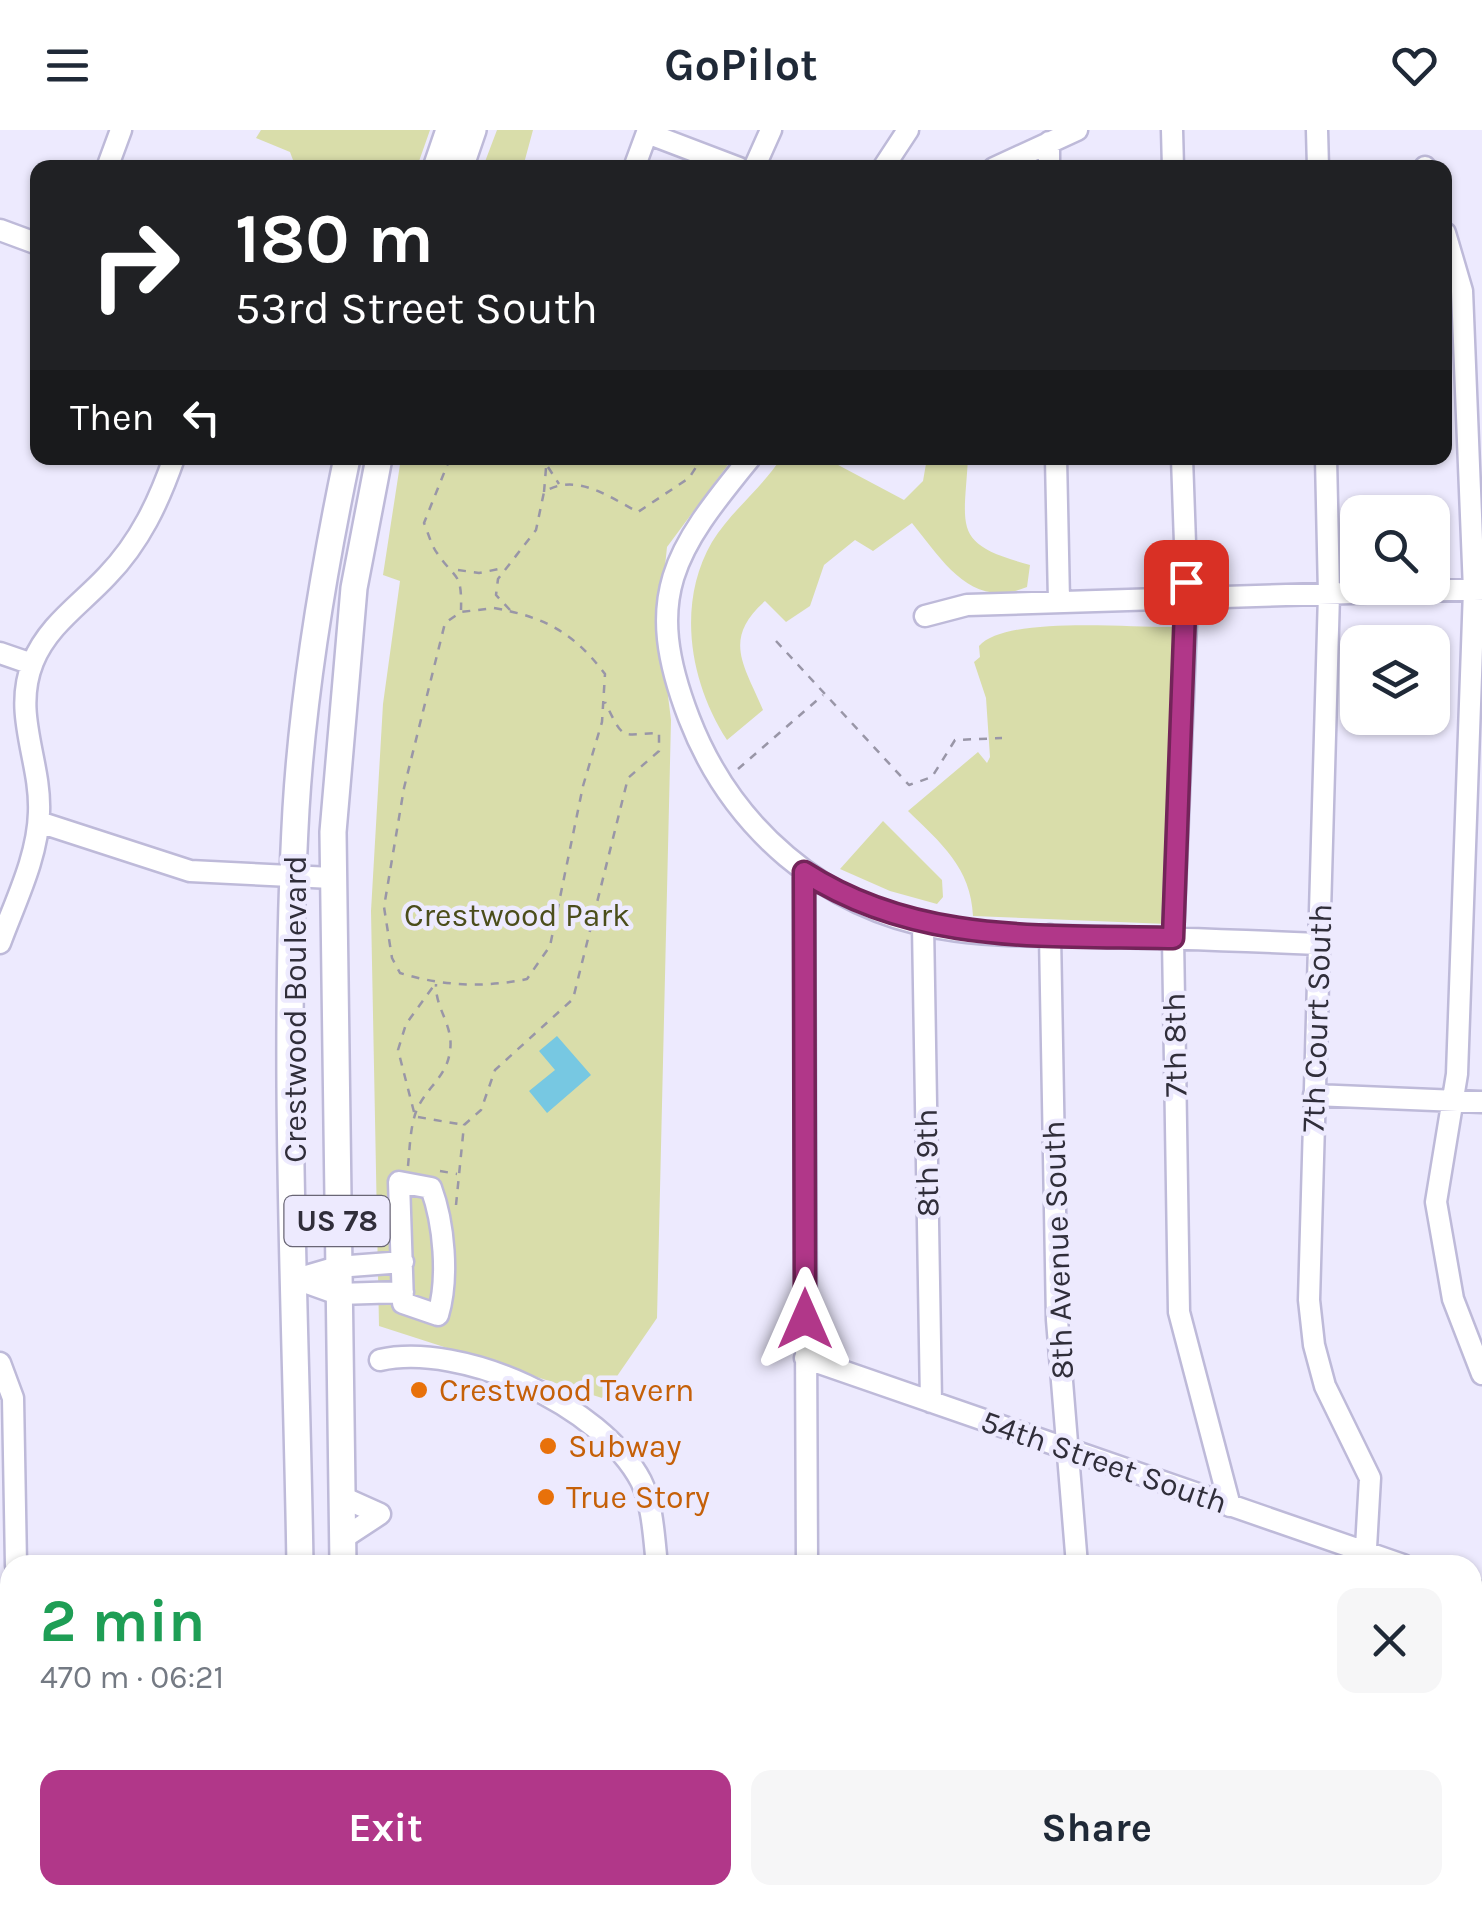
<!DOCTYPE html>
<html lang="en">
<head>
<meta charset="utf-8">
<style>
  :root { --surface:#fff; --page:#f6f6f7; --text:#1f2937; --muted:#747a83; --accent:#b13789 }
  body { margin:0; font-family:Karla,sans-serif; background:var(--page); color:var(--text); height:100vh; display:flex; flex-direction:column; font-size:38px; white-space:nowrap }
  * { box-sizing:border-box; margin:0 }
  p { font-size:32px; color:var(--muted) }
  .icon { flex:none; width:55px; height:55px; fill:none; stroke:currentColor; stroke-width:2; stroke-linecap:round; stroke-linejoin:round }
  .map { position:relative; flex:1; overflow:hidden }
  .sheet { position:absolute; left:0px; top:1425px; width:1482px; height:350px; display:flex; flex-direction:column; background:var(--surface); border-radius:30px 30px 0 0; box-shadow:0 2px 8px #0004 }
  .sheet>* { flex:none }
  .hud { position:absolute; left:30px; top:30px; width:1422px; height:305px; border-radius:20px; box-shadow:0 2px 8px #0004; background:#202124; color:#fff; overflow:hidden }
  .buttons { position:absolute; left:1340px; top:365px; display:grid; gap:20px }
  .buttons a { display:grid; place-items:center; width:110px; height:110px; border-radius:20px; background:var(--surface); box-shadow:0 2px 8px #0004; font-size:50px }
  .pin { position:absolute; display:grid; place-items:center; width:85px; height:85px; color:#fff; margin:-42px; border-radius:20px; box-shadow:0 5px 15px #0006 }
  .me { position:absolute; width:110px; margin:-55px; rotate:0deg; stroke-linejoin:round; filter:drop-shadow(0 0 8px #0008) }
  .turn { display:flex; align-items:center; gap:35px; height:210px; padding:0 40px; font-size:45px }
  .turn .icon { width:130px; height:130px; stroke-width:2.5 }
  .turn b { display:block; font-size:70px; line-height:85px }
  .then { display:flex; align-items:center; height:95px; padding:0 40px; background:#0003; gap:20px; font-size:38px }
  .round { display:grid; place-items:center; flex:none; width:105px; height:105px; border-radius:20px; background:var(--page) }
  .head { display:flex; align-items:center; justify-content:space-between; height:170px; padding:0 40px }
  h1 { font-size:60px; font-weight:700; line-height:75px; color:#1e9e55 }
  .primary-button { display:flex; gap:20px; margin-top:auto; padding:20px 40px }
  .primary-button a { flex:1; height:115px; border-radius:20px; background:var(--accent); color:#fff; font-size:40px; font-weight:700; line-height:115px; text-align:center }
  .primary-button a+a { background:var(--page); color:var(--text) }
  header { display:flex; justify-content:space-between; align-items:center; height:130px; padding:0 40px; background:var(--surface); font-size:45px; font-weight:700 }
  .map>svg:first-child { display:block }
</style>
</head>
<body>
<header><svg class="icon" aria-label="menu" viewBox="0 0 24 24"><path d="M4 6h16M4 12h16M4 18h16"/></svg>GoPilot<svg class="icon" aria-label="heart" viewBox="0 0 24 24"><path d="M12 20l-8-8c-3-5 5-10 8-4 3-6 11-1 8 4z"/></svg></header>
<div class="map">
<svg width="1482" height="1775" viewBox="0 0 1482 1775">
  <rect width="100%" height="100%" fill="#edeafe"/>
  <!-- green -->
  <path fill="#d9ddaa" d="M261 0H430L417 37 296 38 290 22 256 8Z
    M497 0H533L523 37H483Z
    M401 328H733L667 417 659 493 671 590 657 1188 602 1268 379 1196 371 781 383 574 400 451 383 445Z
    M781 328H825L904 370 923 351 927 328H968C964 400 952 414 1030 435L1027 457C971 480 943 431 912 393L873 421 855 410 824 435 810 476 786 492 765 471C722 509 744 535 763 580L727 610C690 553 676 474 712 412 731 381 762 358 781 328Z
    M1175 497 1167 794 973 786C971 738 941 713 908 681L978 622 987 633 990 627 986 568 974 532 980 527 979 516C1007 485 1132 498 1175 497Z
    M883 691 942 750 943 767 937 774 890 761 840 739Z
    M1478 1498H1482V1682L1472 1680V1507Z"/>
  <!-- water -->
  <path fill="#77c8e2" d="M557 906 591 945 547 983 529 961 555 940 539 921Z"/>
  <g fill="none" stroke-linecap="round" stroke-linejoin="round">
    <defs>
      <path id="minor" d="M1172 0 1173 38
        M1317 0 1318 38
        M647 3 739 38
        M1049 12V38
        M1425 37V38
        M107 38 121 0
        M634 38 648 0
        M754 38 771 0
        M883 38 908 0
        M994 38 1077 0
        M0 100 38 114
        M1445 103 1462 161 1474 460 1457 944 1436 1072 1453 1169 1482 1244
        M750 328C674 421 642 466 689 588 731 697 824 778 939 798 994 808 1051 805 1106 807 1177 808 1248 811 1319 814
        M1056 328 1059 471
        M1182 328 1187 470 1173 808 1179 1182 1230 1376
        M1326 328 1329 464 1309 1170 1314 1215 1325 1256 1370 1348 1365 1435
        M925 486 967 475 1482 459
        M0 523 32 534
        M39 692 190 741 332 748
        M804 742 807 1435
        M923 795 931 1272
        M1050 805 1057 1190 1077 1435
        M0 813C15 772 38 727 39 682 41 630 12 584 33 532 48 495 81 474 107 446 140 412 159 371 174 328
        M1314 965 1482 972
        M399 1052 431 1058C444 1093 449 1148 438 1185L403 1173Z
        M296 1149 338 1164 403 1162
        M296 1149 337 1137 403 1132
        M805 1228 1403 1435
        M380 1230C462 1212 601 1275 641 1351 653 1375 654 1409 657 1435
        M0 1233 13 1268 16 1435
        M342 1367 380 1384 342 1409
        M1472 1459 1482 1462
        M0 1529 10 1530
        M508 1765 509 1775
        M1109 1765 1110 1775
        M1401 1765 1432 1775
        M6 1775 10 1721
        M649 1775 651 1765"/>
      <path id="major" d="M436 38 449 0
        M460 38 473 0
        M300 1435C296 1184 282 930 296 679 303 561 323 443 347 328
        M343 1435 333 702 354 458 379 328
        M306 1765V1775
        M347 1765V1775"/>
    </defs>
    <!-- minor casing -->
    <use href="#minor" stroke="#bebad9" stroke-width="25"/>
    <!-- major casing -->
    <use href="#major" stroke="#bebad9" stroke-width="30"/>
    <!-- path -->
    <path stroke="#9996a7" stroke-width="2.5" stroke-dasharray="8 8" stroke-linecap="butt" d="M450 328 424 393C428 402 431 415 437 423 456 451 462 441 461 480
      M548 337 559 354
      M544 362 546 338 554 328
      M458 440 479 443 504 438
      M494 478C545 487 574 503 605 544L602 592 583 656 550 816 527 849C484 858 442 856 400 843L392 828 384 777 404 658 445 493 461 482Z
      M510 480 496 465 498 449 536 400 544 362C576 342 609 367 638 382L689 348 702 328
      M776 511 909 655 932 647 955 610 1002 608
      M738 639 823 565
      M414 982 398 920 406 894 435 854
      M418 987 464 995
      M408 1036C410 1017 410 992 419 975 430 955 447 945 450 921 454 895 435 879 436 854
      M440 1041 457 1044
      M456 1075 464 995 481 980 495 940 573 869 628 648 659 621V603C620 604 625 613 605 572"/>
    <!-- minor -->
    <use href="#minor" stroke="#fff" stroke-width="20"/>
    <!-- major -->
    <use href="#major" stroke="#fff" stroke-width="25"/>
  </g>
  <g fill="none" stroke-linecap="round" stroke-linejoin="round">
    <defs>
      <path id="route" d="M805 1189 804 742C917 815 1044 805 1173 808L1186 452"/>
    </defs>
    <!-- route casing -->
    <use href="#route" stroke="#732459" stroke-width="25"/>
    <!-- route -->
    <use href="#route" stroke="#b13789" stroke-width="18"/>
  </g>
  <!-- markers -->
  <g fill="#e8710a" stroke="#edeafe" stroke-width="4">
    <circle cx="419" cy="1260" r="10"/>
    <circle cx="548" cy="1316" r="10"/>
    <circle cx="546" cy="1367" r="10"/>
  </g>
  <g text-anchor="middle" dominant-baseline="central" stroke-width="9" stroke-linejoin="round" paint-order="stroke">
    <!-- shield labels -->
    <rect fill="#edeafe" stroke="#696675" stroke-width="2.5" x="284.5" y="1066" width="105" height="50" rx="8"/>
    <g font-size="30" font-weight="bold" fill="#302e3a">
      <text x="337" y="1091">US 78</text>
    </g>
    <!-- park labels -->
    <g font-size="32" fill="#4b4d1b" stroke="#edeafe">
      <text x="517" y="785">Crestwood Park</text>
    </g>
    <!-- street labels -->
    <g font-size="32" fill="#302e3a" stroke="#edeafe">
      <text transform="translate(295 879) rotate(-90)">Crestwood Boulevard</text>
      <text transform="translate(1317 888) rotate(-88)">7th Court South</text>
      <text transform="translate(1175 915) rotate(-91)">7th 8th</text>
      <text transform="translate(927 1033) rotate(-91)">8th 9th</text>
      <text transform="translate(1058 1120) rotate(-92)">8th Avenue South</text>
      <text transform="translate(1104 1332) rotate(19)">54th Street South</text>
    </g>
    <!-- food labels -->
    <g font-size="32" fill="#c56008" stroke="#edeafe" text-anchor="start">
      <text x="439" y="1260">Crestwood Tavern</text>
      <text x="568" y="1316">Subway</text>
      <text x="566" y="1367">True Story</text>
    </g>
  </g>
</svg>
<div class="buttons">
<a><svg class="icon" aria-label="search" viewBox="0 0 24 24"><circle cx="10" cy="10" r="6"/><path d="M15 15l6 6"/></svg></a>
<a><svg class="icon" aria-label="layers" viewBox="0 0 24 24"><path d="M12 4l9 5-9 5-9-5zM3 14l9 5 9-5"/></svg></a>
</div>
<div class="pin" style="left:1186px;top:452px;background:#d93025"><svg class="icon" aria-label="arrive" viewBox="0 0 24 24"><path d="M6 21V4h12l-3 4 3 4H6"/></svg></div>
<svg class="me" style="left:805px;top:1189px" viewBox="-20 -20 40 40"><path d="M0-17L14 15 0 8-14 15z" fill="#b13789" stroke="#fff" stroke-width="4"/></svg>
<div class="hud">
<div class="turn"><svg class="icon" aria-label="right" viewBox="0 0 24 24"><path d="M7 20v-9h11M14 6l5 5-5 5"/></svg><div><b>180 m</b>53rd Street South</div></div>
<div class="then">Then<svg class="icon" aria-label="left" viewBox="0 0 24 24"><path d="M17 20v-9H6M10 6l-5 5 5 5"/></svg></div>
</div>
<section class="sheet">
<div class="head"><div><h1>2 min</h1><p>470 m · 06:21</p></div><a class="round"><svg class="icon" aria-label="close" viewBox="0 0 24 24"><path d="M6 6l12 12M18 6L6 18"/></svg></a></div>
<div class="primary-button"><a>Exit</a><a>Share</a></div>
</section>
</div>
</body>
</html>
